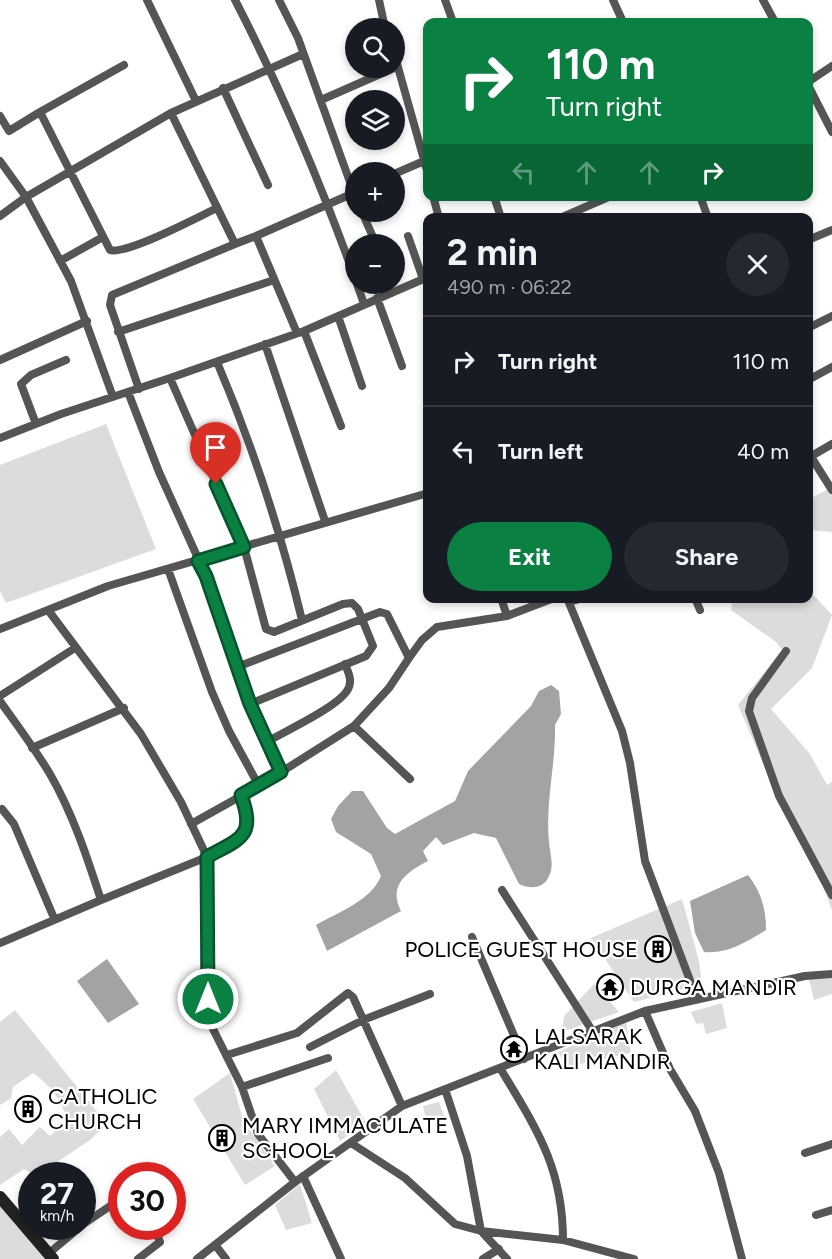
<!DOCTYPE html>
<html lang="en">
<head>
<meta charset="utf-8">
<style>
  :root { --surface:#171b24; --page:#242831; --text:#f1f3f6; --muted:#9ea1a6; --line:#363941; --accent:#0b8043 }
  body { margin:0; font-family:Figtree,sans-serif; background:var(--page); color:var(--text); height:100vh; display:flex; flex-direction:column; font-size:22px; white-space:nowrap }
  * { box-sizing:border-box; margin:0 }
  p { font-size:20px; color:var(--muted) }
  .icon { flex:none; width:33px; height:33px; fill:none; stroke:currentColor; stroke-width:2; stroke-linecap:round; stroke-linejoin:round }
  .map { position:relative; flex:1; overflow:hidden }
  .details { position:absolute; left:423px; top:213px; width:390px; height:390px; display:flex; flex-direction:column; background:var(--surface); border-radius:12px; box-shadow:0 3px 9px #0003 }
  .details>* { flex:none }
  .top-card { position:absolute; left:423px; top:18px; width:390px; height:183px; border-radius:12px; box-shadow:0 3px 9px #0003; background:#0b8043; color:#fff; overflow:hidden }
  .controls { position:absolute; left:345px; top:18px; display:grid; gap:12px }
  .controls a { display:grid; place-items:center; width:60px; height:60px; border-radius:50%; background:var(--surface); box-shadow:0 3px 9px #0003; font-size:30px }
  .speed { position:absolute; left:18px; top:1162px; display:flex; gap:12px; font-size:30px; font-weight:700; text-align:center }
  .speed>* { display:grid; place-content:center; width:78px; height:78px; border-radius:50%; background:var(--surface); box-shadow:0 3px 9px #0003; line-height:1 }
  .speed small { font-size:15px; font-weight:400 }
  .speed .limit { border:9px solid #d22; background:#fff; color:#111 }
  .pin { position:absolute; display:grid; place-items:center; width:51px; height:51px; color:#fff; margin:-62px -26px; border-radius:50% 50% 50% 0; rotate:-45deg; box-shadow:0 0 6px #0007 }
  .pin .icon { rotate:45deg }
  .me { position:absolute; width:66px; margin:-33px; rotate:0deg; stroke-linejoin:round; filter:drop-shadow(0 0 4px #0008) }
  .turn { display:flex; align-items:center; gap:21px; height:126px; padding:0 24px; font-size:27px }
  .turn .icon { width:78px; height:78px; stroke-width:2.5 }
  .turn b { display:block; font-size:42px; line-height:51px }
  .lanes { display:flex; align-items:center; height:57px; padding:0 24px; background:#0003; justify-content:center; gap:30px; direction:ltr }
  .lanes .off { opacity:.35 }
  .round { display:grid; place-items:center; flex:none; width:63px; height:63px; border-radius:32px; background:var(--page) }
  .overview { display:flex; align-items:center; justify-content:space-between; height:102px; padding:0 24px }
  h1 { font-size:36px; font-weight:700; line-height:45px }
  .primary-button { display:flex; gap:12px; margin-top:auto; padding:12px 24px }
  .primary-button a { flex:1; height:69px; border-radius:36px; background:var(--accent); color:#fff; font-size:24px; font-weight:700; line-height:69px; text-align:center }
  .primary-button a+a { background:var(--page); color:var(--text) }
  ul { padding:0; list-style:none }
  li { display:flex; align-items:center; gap:18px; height:90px; padding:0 24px; border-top:2px solid var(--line) }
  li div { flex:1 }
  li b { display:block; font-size:22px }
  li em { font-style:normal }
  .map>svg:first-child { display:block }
</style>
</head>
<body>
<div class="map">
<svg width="832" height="1259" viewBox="0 0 832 1259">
  <rect width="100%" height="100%" fill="#fff"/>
  <!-- green -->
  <path fill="#dcdcdc" d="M106 424 156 549 6 603 0 591V465Z
    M828 489 832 496V532L811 530 809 526 808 500Z
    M809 590 832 615 812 668 771 709 810 754 827 785 832 782V910L818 874 784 813 738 705 782 650 776 642 731 610 733 599 808 598Z
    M682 899 699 961 702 984 634 1002 591 938Z
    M832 973V994L814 1000 809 979Z
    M594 984 619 1012 562 1032 564 1016Z
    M722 1003 727 1028 706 1034 703 1023 696 1024 691 1012Z
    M15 1010 107 1124 90 1140 36 1176 24 1169 0 1185V1137L9 1129 22 1145 40 1127 50 1136 67 1119C60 1098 51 1086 33 1073L13 1087 11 1098 0 1105V1022Z
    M626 1022 631 1053 567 1067 558 1052Z
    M336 1070 366 1123 340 1141 314 1089Z
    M230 1073 243 1120 275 1166 245 1185 193 1099Z
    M439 1102 445 1118 427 1123 423 1106Z
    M300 1184 312 1223 286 1230 275 1205Z
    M0 1206 46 1259H0Z"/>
  <!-- water -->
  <path fill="#a3a3a3" d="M551 685 559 691 561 714 555 725C556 764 545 803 549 842 550 855 555 866 548 878 543 889 528 889 519 884L496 838 474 833 443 845 436 837 423 851 428 861C406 872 388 886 401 911L327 951 316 925C338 912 371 901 381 876L371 854 336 832 331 819 338 806 352 791H363L387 828 395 834 455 801 468 771 531 706 539 691Z
    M748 875C761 892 766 908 766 930 746 942 728 954 704 952L695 933 690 901Z
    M107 959 139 1004 108 1023 77 981Z"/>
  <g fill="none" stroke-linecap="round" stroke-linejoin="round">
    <!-- street -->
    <path stroke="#555" stroke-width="8" d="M147 0 196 101
      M235 0C282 91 321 184 356 281
      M279 0 298 38 355 196
      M379 0 385 28
      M445 0 453 22
      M613 0 623 22
      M763 0 775 22
      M394 53 428 174
      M808 82 832 66
      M808 85 832 132
      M223 88 268 185
      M321 100 394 68
      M40 112 124 65
      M171 113 235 244 256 236
      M0 116 9 131 40 112 110 250C127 255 198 217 217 208
      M0 161 26 197 0 216
      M394 174 424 161
      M433 196 439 218
      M494 196 501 218
      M700 196 708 218
      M362 212 376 244
      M560 218 611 196
      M408 236 423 279
      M808 240 832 230
      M60 261 103 237
      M357 284 364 304
      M377 298 402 366
      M338 316 362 386
      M808 328 832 316
      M304 331 341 426
      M118 332 274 280
      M297 333 256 236 356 192
      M265 344 325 521
      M0 360 87 321
      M217 362C254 449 280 529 302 620
      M170 378 304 331 428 277
      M808 380 832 367
      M139 389 110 305 112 295 235 244
      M128 392 159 472 206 576 250 704 281 773
      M113 397 71 281 26 197 171 113 303 54
      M36 424 21 384 31 375 66 360
      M0 438 61 414 170 378 244 547 266 629 274 632 343 604 352 603 358 609 373 646 366 656 250 704
      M808 452 832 490
      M808 458 832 444
      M168 569 212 692 229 731 259 786
      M501 598 507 616 554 598
      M567 598 622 731 630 763 645 861 697 999
      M695 598 700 610
      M569 602 583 598
      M48 610 141 734 181 802 207 857C241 838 256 837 241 795
      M0 629 108 586 428 493
      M786 651 752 698 749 711 779 796 832 895
      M409 658 422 640 437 627 507 616
      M0 696 75 648
      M0 701C17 725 35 749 50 774 73 814 87 857 101 900L0 943
      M354 726 410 779
      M267 742C285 731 343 705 349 687 352 679 348 672 345 664
      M32 748 124 708
      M2 809 14 824 54 918
      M191 824 259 786 354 726 389 688 409 658 387 614 380 612 237 667
      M502 890 593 1032
      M101 900 207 857 209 999 212 1027 242 1087 258 1134 295 1182
      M472 937 524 1059
      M645 1011 670 1069 695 1111 719 1173 742 1259
      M310 1047 363 1020 430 994
      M227 1055 297 1033 348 993 353 997 402 1106
      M500 1068C536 1128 563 1167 563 1240
      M242 1087 328 1058
      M445 1089 467 1156 481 1231 563 1240 634 1259
      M351 1143 405 1178 455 1224 481 1231 507 1259
      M805 1153 832 1144
      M303 1176 341 1259
      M816 1215 832 1210
      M82 1225 122 1198
      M216 1246 226 1259
      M48 1254 80 1227
      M138 1259 160 1242 154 1227
      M197 1259 295 1182 402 1106 645 1011 805 976 832 974
      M483 1259 499 1249"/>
    <!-- secondary -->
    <path stroke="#222" stroke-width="12" d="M0 1197 53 1259"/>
  </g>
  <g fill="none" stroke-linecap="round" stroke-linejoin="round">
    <defs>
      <path id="route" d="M208 999 207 857C241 838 256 837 241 795L281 772 250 704 206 576 198 561 244 547 216 484"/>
    </defs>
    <!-- route casing -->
    <use href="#route" stroke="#07532c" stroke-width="15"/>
    <!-- route -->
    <use href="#route" stroke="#0b8043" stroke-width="10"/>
  </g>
  <!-- icons -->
  <defs>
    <symbol id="building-ring" viewBox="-11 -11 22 22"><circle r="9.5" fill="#fff" stroke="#000" stroke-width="1.5"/><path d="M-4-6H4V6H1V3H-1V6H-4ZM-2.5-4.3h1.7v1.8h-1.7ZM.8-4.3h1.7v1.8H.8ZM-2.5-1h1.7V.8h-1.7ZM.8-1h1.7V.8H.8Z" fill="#000"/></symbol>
    <symbol id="temple-ring" viewBox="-11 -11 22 22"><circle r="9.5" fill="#fff" stroke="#000" stroke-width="1.5"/><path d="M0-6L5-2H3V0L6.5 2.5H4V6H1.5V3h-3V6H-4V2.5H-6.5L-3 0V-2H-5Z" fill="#000"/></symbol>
  </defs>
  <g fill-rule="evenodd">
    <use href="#building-ring" x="643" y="934" width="30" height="30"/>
    <use href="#temple-ring" x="595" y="972" width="30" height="30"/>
    <use href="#temple-ring" x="499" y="1034" width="30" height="30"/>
    <use href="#building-ring" x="13" y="1094" width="30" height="30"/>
    <use href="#building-ring" x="207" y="1123" width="30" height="30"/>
  </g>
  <g text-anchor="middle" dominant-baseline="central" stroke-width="4.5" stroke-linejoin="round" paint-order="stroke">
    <!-- poi labels -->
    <g font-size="22" fill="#000" stroke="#fff" text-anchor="start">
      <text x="638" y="949" text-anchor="end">POLICE GUEST HOUSE</text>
      <text x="630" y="987">DURGA MANDIR</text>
      <text x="534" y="1036">LALSARAK<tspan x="534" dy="25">KALI MANDIR</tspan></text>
      <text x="48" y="1096">CATHOLIC<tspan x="48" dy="25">CHURCH</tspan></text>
      <text x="242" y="1125">MARY IMMACULATE<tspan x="242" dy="25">SCHOOL</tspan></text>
    </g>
  </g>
</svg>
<div class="controls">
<a><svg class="icon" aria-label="search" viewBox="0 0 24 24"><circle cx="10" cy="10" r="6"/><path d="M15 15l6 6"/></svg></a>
<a><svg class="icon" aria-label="layers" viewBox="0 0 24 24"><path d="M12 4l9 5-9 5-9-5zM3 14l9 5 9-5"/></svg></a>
<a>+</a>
<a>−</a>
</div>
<div class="speed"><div>27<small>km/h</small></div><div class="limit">30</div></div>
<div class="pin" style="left:216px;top:484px;background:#d93025"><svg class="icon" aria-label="arrive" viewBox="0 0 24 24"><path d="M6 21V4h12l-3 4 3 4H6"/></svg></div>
<svg class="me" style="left:208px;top:999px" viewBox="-20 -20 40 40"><circle r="17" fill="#0b8043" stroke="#fff" stroke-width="3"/><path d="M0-11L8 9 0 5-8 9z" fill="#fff"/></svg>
<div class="top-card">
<div class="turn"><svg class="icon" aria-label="right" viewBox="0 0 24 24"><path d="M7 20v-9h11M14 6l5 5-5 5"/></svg><div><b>110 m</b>Turn right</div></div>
<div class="lanes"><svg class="icon off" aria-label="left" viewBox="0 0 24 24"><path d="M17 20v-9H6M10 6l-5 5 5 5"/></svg><svg class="icon off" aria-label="ahead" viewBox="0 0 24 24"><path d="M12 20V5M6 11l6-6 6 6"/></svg><svg class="icon off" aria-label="ahead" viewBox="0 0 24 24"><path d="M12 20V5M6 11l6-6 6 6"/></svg><svg class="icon" aria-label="right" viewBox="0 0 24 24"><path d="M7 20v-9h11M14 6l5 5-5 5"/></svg></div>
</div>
<section class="details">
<div class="overview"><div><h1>2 min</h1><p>490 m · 06:22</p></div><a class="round"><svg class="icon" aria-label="close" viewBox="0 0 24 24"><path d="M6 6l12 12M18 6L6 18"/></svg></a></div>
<ul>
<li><svg class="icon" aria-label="right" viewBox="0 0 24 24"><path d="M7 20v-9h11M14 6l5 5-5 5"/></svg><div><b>Turn right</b></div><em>110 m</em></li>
<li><svg class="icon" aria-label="left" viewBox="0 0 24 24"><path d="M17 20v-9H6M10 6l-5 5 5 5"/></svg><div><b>Turn left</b></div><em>40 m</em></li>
</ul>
<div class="primary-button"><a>Exit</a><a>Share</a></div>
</section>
</div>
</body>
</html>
